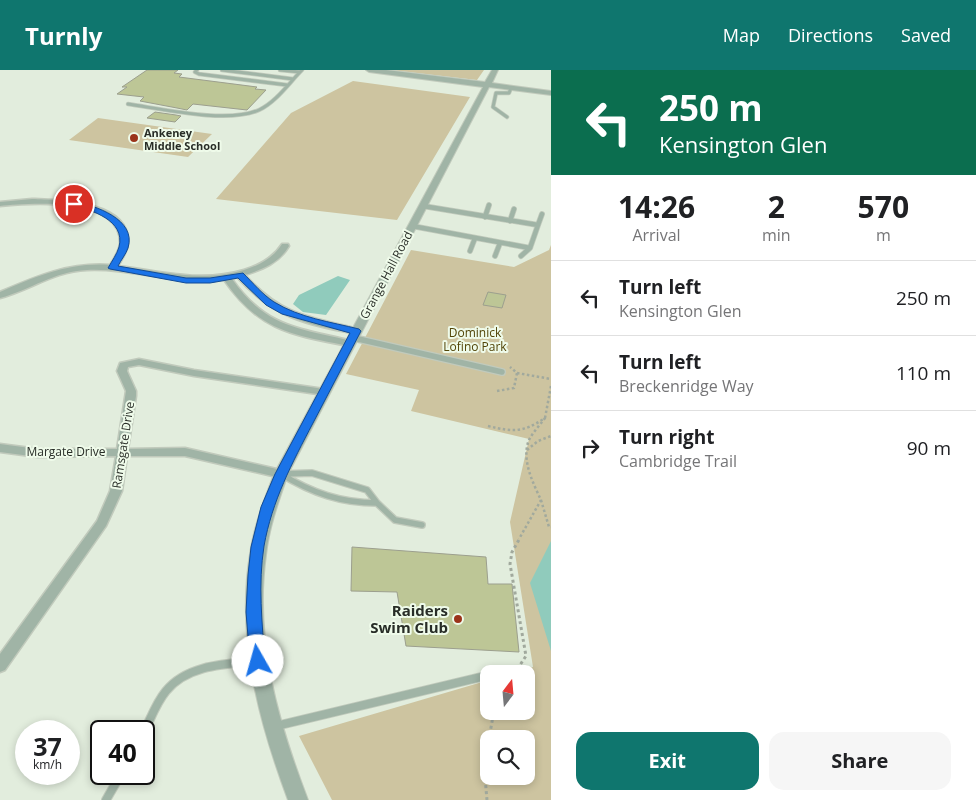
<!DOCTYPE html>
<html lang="en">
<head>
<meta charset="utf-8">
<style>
  :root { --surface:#fff; --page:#f6f6f6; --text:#202124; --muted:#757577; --line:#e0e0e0; --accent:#0f766e }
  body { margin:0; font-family:"Open Sans",sans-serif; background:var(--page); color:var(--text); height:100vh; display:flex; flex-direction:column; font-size:19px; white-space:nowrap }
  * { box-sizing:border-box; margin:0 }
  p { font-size:16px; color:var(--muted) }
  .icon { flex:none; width:28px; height:28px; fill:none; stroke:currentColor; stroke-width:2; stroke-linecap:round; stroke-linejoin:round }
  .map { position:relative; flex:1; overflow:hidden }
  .panel { display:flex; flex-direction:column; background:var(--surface); width:425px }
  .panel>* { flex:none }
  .guide { background:#0b6e4f; color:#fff; overflow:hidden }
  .needle { width:32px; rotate:16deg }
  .fabs { position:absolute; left:480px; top:595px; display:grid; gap:10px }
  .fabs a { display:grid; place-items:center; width:55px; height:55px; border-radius:10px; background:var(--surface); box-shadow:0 2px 8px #0003; font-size:25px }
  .speed { position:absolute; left:15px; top:650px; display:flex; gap:10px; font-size:25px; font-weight:700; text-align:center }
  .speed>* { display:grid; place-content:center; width:65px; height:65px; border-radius:50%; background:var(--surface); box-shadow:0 2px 8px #0003; line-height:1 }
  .speed small { font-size:12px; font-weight:400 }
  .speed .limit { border:2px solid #111; border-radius:8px; background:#fff; color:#111 }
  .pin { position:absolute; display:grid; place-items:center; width:42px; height:42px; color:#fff; margin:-21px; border:2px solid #fff; border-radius:50%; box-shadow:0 1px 5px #0007 }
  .me { position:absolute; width:55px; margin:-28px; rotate:353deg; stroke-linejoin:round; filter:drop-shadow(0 0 4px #0008) }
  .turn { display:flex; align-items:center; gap:18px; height:105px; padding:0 25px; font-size:22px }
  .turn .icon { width:65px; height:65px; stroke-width:2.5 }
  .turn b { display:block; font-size:35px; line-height:42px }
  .eta { display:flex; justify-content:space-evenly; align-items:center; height:85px; text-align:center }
  .eta b { font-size:30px; font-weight:700; line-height:35px }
  .primary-button { display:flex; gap:10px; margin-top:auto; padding:10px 25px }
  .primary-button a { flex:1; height:58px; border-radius:15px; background:var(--accent); color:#fff; font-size:20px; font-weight:700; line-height:58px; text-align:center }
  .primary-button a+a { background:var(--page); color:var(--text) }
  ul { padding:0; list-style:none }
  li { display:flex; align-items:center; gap:15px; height:75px; padding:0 25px; border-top:1px solid var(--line) }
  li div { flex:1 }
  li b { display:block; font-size:19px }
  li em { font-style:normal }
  header { display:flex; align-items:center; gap:30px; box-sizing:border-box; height:70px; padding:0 25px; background:var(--accent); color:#fff }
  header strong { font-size:24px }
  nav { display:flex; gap:28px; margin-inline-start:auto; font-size:18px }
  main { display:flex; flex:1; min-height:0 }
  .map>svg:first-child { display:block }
</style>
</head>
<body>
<header>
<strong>Turnly</strong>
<nav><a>Map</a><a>Directions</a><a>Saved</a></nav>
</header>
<main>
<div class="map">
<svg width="551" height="730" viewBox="0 0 551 730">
  <rect width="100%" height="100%" fill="#e2eddd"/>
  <!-- green -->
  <path fill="#cdc4a0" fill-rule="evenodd" d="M391 0H484L477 10Z
    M353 11 470 27 397 150 216 129 291 43Z
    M98 48 212 64 188 87 69 70Z
    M551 175V730H332L299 666 489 610V641H526V604H510L533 597 510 452 529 369 411 341 419 320 346 304 411 180 514 197 549 180ZM489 669H526V706H489Z"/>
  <!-- water -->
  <path fill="#90cbbc" d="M338 206 350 210 326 245 303 242 293 234 299 225Z
    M551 471V581L530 513Z"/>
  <!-- building -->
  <path fill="#bdc696" stroke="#9c9f8e" d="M147 0H178L174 3 182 4 179 7 257 17 255 19 266 20 247 40 193 34 187 40 177 38 140 31 144 27 117 24 127 17H122Z
    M155 42 176 45 181 46 175 52 147 48Z
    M488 222 506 225 502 238 483 235Z
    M352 477 486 487 488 514H512L519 582 406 576 397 522 351 521Z"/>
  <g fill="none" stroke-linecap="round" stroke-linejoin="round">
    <defs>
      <path id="service-far3" d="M197 0 195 2 199 4 287 15
        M222 0 293 9
        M280 0 300 2
        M128 34C162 39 228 54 259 40 276 32 289 13 302 0
        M507 47 493 37 496 23H509L511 18"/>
      <path id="service-far2" d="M485 147 489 135
        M510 151 514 139
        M538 155 542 144
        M412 156 530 178 538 155 423 136
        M470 181 475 168
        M495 186 500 173
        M521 186 530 178
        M352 268 359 270"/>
      <path id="service-far1" d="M354 268 502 302
        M312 403 367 420 377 433C341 433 312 423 281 404Z
        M377 433 395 450 422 455"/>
      <path id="service" d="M276 656 481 607
        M144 662C151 648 156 633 166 621 187 595 225 594 256 591
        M106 730 121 704"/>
      <path id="minor" d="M32 129C61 130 131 131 128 174 127 182 122 189 118 196 163 201 200 213 244 200 260 195 273 188 282 174H288L289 176C279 193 263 199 245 205 282 246 309 247 359 259L361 261 356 264C305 254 274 248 237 207L232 209C266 258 299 258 352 271L354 273 349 276C292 265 259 261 224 210 178 216 134 198 87 200 55 201 30 220 0 228V222C37 206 70 192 110 195 114 189 119 181 120 174 122 126 30 133 0 136V132Z
        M139 289 194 300 324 319 329 322 324 325 194 306 139 295 128 297 127 301 136 321V326L128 379 185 378 281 400 287 404 281 408 185 386H127L122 421 106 456 5 600 0 602V584L97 451 110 421 116 386 38 387 0 382V374L38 379H117L126 321 117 301 120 293Z"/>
      <path id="tertiary" d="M366 0H386L485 12 492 0H498L492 13 551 21V25L489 17 288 404C279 430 269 457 266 485 254 569 278 652 308 730H288C259 652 236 568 250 484 254 456 264 430 274 404L483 17 369 2Z"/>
    </defs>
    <!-- service-far3 casing -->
    <use href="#service-far3" stroke="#c1cabc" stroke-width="4.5"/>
    <!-- service-far2 casing -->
    <use href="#service-far2" stroke="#c1cabc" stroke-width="6"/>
    <!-- service-far1 casing -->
    <use href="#service-far1" stroke="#c1cabc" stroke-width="8"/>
    <!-- service casing -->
    <use href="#service" stroke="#c1cabc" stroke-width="10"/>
    <!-- minor casing -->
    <use href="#minor" stroke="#c1cabc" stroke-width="3"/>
    <!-- tertiary casing -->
    <use href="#tertiary" stroke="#c1cabc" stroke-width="2"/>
    <!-- path-far1 -->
    <path stroke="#a1a99d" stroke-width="2.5" stroke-dasharray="2.5 2.5" stroke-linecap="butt" d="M517 303 551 309
      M497 321 514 318 517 303 510 297
      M545 348 551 316
      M488 356C514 362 522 363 545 348 540 355 533 362 529 370 521 389 533 413 541 430L519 469
      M527 380 538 371 551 366
      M541 430 549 457H551"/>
    <!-- path -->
    <path stroke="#a1a99d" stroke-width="3" stroke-dasharray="3 3" stroke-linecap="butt" d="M514 604 526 586 510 494 512 482 520 468
      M487 730 484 696 494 641"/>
    <!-- service-far3 -->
    <use href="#service-far3" stroke="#a0b4a6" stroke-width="3"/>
    <!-- service-far2 -->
    <use href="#service-far2" stroke="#a0b4a6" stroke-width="4.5"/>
    <!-- service-far1 -->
    <use href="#service-far1" stroke="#a0b4a6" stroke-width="5.5"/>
    <!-- service -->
    <use href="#service" stroke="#a0b4a6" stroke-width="8"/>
    <!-- minor -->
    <use href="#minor" fill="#a0b4a6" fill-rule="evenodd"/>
    <!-- tertiary -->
    <use href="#tertiary" fill="#a0b4a6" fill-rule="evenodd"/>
  </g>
  <!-- route -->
  <path fill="#1a73e8" stroke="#114b97" d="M74 131C95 136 137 149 128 178 126 184 121 190 118 196L186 208H210L243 203C253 213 263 225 274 232 300 248 331 252 359 259L361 261C345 292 329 322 313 353 292 393 272 431 264 476 258 514 262 553 265 591L263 595 258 597 253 595 250 591 246 542 248 505 251 477 261 437 275 404 350 263 282 244 266 235 238 208 210 213H186L110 199 108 198C112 191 117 184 119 177 126 150 91 140 72 135L71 134Z"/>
  <!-- markers -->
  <g fill="#9b331a" stroke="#effbea" stroke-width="2">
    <circle cx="134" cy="68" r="5"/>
    <circle cx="458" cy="549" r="5"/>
  </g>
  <g text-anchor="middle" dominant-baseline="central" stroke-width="4" stroke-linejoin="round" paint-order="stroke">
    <!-- far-poi labels -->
    <g font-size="11" font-weight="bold" fill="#282d27" stroke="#effbea" text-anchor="start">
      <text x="144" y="62">Ankeney<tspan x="144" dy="13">Middle School</tspan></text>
    </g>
    <!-- street labels -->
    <g font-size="12" fill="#282d27" stroke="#effbea">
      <text transform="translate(386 205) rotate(-62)">Grange Hall Road</text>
      <text transform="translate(123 375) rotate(-81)">Ramsgate Drive</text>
      <text x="66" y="381">Margate Drive</text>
    </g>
    <!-- park labels -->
    <g font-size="12" fill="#514407" stroke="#effbea">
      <text x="475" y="262">Dominick<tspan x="475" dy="14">Lofino Park</tspan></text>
    </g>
    <!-- near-poi labels -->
    <g font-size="15" font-weight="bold" fill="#282d27" stroke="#effbea" text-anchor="end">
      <text x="448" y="540">Raiders<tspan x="448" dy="17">Swim Club</tspan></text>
    </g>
  </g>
</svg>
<div class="fabs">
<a><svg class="needle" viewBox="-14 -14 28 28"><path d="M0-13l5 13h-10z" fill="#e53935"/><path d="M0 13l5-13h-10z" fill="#757577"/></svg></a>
<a><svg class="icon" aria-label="search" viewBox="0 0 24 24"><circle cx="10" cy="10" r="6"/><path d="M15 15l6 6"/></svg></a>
</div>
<div class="speed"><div>37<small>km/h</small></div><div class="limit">40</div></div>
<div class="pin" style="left:74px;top:134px;background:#d93025"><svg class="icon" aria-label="arrive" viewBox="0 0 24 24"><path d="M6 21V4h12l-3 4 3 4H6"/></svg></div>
<svg class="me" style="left:258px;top:591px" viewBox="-20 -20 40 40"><circle r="19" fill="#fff"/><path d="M0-13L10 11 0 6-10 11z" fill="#1a73e8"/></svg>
</div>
<section class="panel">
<div class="guide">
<div class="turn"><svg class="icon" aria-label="left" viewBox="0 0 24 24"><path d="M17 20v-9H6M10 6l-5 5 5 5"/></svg><div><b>250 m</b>Kensington Glen</div></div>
</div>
<div class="eta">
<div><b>14:26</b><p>Arrival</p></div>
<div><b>2</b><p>min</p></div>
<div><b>570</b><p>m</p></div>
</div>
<ul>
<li><svg class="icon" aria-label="left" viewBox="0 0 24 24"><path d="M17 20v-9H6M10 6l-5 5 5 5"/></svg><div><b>Turn left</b><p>Kensington Glen</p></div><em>250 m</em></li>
<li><svg class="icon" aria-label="left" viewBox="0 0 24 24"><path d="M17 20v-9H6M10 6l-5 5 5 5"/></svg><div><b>Turn left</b><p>Breckenridge Way</p></div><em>110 m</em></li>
<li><svg class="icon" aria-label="right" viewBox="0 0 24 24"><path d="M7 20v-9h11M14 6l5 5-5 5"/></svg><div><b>Turn right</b><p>Cambridge Trail</p></div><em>90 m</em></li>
</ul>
<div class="primary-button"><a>Exit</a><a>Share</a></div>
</section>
</main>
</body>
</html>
